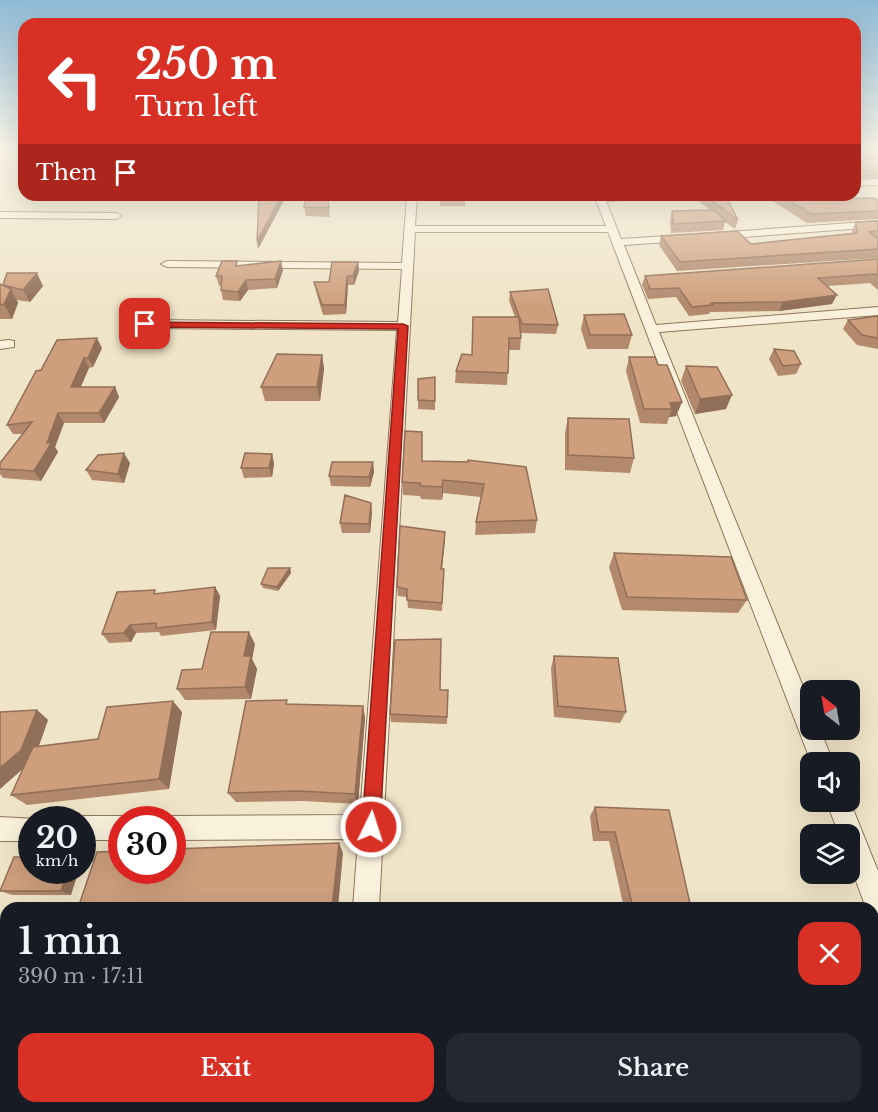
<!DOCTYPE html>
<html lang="en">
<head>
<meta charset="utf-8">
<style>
  :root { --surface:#171b24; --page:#242831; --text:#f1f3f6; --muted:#9ea1a6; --accent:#d93025 }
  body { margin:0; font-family:"Libre Baskerville",serif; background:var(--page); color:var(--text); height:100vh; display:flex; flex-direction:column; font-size:22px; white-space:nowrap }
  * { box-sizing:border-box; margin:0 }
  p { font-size:20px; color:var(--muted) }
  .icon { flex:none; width:33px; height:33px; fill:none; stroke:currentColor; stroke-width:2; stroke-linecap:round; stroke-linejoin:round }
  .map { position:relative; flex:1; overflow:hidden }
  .side { position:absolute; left:0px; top:902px; width:879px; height:212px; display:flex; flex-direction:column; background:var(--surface); border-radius:18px 18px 0 0; box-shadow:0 6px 24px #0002 }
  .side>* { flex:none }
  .guide { position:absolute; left:18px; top:18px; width:843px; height:183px; border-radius:18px; box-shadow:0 6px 24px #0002; background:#d93025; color:#fff; overflow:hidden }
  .needle { width:39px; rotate:329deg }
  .tools { position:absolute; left:800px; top:680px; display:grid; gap:12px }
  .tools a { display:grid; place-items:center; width:60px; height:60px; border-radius:12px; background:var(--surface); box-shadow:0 6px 24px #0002; font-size:30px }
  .speed { position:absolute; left:18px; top:806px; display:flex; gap:12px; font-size:30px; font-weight:700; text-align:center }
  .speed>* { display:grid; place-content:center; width:78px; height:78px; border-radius:50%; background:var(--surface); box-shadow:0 6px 24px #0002; line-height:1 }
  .speed small { font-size:15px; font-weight:400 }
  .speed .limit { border:9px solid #d22; background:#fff; color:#111 }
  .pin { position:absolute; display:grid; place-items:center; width:51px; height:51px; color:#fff; margin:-26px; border-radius:12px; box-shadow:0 3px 9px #0006 }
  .me { position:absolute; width:66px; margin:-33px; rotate:4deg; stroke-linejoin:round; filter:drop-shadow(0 0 4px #0008) }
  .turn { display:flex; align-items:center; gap:21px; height:126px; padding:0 18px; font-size:27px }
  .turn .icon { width:78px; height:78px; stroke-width:2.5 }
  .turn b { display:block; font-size:42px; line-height:51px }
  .then { display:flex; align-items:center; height:57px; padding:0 18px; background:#0003; gap:12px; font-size:22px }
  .round { display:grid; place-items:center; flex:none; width:63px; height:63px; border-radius:18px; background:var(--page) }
  .head { display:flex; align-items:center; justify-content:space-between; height:102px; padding:0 18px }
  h1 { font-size:36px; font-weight:600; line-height:45px }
  .cta { display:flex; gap:12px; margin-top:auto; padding:12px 18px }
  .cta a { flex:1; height:69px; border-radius:18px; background:var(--accent); color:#fff; font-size:24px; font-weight:600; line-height:69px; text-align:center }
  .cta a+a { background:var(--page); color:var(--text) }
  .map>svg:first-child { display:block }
</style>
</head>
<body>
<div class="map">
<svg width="878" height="1112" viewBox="0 0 878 1112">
  <rect width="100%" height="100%" fill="#f0e4c8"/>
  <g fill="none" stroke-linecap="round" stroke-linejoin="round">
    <defs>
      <path id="minor" d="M0 150H24V155L3 154Z
        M858 150H867L868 152 864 155Z
        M878 179V185L855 186V180Z
        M407 195H417L415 226H606L594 195H673L668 198 606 201 621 239 684 235 689 238 684 241 624 245 656 325 878 307V315L659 332 810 704V729H820L833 762H811L608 232H415L379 908H353L358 839 172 840V819H164L172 816 360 815 397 330 145 328 139 324 145 320 398 322 402 269 167 267 161 264 167 261 402 263Z
        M0 212 117 213 122 216 117 219 0 218Z
        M878 221V227L715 239 710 236 715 233Z
        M9 340 14 341V347L0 349V341Z
        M849 799 878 871V917L873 915V908H866L849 862V834H839L826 801H849Z
        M82 816H122L130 819H122V840H82V819H74Z
        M0 817 37 819H32V841H0Z
        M873 1021H878V1051H873Z
        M337 1107H369V1112H337Z"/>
    </defs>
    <!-- minor casing -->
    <use href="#minor" stroke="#8d765c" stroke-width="2"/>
    <!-- minor -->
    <use href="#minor" fill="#faf1dc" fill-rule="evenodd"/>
  </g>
  <!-- wall -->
  <path fill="#b2896c" d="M855 150 878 161V178L855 179Z
    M327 195 330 217 306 216 304 207Z
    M440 195H465V206H440Z
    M692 195H725L738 220 735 229 725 222 723 230 671 233 670 220 672 211 710 210 692 196Z
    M763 195H821L826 199 878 200V219L807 223Z
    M878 221V259V258L677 271 659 245 661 236 751 244 852 233V231L856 222Z
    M878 259V290L870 283 828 286 832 304 779 311 710 312 709 314 689 316 676 297 648 299 642 285 645 276Z
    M358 262 359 271 354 285H348L346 314 323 315 316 291 314 282H329Z
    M238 266 283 270 277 288 248 290 240 301 223 300 221 290V285L219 286 216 276Z
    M0 284 3 285 43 286 30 302 17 300 18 303 12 319H0Z
    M510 292 558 325 556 334 521 333 520 331 521 338 520 350H509L507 385 455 383 456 371 515 317 509 301Z
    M584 315 632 335 628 349H587L581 329Z
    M878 316V349L857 345 843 329 848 320Z
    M102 348 93 367 89 368 81 387H115L119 397 104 423H64L55 447 58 452 41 481 3 478 0 474V463L23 434H13L7 425 41 370Z
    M774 349 801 364 796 374 778 376 769 359Z
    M322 355 324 369 320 401H265L261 387Z
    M629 357 658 365 682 402 676 416 669 417 667 424 640 423 626 371Z
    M686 366 726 409 695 414 681 381Z
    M435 377V410L418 409V379Z
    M568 418 634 458 630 473 565 470V433Z
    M422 432V461L468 462 537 520 535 533 475 535 476 522 481 497 443 493 442 500 421 499 420 496 403 495 402 482Z
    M272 454 274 464 272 477 244 478 241 468Z
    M373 462 374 472 370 487 331 486 329 476Z
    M130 463 124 483 92 480 86 470Z
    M372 512 370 533H342L340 523Z
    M445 532 442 569H444L442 611 408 608 407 597 398 596 397 587Z
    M614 553 747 600 738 613 622 610 609 567Z
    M290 568 291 573 278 591 263 588 261 584Z
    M215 587 220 596 216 630 161 636 159 632 136 633 131 642 109 643 102 634 157 594Z
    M255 644 252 659 257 669 251 699 185 700 177 689 202 669Z
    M554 656 626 712 620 723 554 717 551 668Z
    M440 690H448L447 724 391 722 390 714Z
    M289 704 363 706 365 718 358 804 303 801 236 802 228 793Z
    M37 710 48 720 39 746 98 739 182 712 169 789 27 805 11 795 23 768 0 789Z
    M595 807 691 908H624L609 841H593L590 816Z
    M14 857 71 895H12L0 891Z"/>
  <!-- shaded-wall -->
  <path fill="#916f58" d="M282 195H287L258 249 257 241Z
    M281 261 283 270 277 288 275 279Z
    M358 262 359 271 354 285 353 276Z
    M37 273 43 286 30 302 23 290Z
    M347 276 348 285 346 314 345 305Z
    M246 280 248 290 240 301 238 292Z
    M11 289 18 303 12 319 4 304Z
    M837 295 832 304 779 311 783 302Z
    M97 338 102 348 93 367 88 358Z
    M322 355 324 369 320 401 317 387Z
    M84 358 89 368 76 396 71 387Z
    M115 387 119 397 104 423 99 413Z
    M732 395 726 409 695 414 700 399Z
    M682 402 676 416 669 417 672 409 670 403Z
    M58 413 64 423 55 447 58 452 41 481 34 471 47 443Z
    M124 453 130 463 124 483 118 474Z
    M272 454 274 464 272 477 269 468Z
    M373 462 374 472 370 487 369 477Z
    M443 480V493L442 500V487Z
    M371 503 372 512 370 533 369 524Z
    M445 532V541L441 578V569Z
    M290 568 291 573 278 591 277 587Z
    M215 587 220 596 216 630 212 622Z
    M130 625 136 633 131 642 124 633Z
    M249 632 255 644 252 659 257 669 251 699 245 687 244 656Z
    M173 701 182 712 169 789 159 779Z
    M363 706 365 718 358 804 355 794Z
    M37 710 48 720 34 759 0 789V768Z
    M339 843 343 853 338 908H332Z
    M68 870H79L71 895 61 891Z"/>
  <!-- building -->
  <path fill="#cf9f7d" stroke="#916f58" stroke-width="1.5" d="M855 150H861L878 161V170L855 171Z
    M259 195H282L257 241Z
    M306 195H327L329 208 304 207Z
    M440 195H465V198L440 197Z
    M704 195H725L738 220Z
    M780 195H821L826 199 874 198 878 200V211L811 214Z
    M714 210 726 221 673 224 672 211Z
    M878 221V231L869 232 878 239V249L680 262 661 236 737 231 751 244 857 233 856 222Z
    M878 259V276L875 274 818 278 837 295 783 302 711 303 713 305 692 307 679 288 650 289 645 276Z
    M222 261H237L236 266 281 261 275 279 246 280 238 292 221 290 222 276H216Z
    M332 262H358L353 276H347L345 305H322L314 282H329Z
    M7 273H37L23 290 3 285Z
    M0 284 11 289 4 304 0 305Z
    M548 289 558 325 522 324 510 292Z
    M624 314 632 335H590L584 315Z
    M878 316V338L862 335 848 320Z
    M473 317H519L521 338H509L508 373 456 371 462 354 472 355Z
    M97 338 88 358H84L71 387H115L99 413H58L47 443 52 442 34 471 0 469V463L32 422 7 425 36 371 41 370 57 340Z
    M774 349 794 351 801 364 783 366Z
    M277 354 322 355 317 387H261Z
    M629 357H655L658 365H667L682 402 670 403 672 409H644Z
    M686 366 717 367 732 395 700 399Z
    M435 377V401L418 400V379Z
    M568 418 629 419 634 458 568 455Z
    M405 431 422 432V461L468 462V460L526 467 537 520 476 522 484 484 443 480 442 487 421 486 420 483 402 482Z
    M124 453 118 474 86 470 98 455Z
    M245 453 272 454 269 468H241Z
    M332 462H373L369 477 329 476Z
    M345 495 371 503 369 524 340 523Z
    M400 526 445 532 441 569H444L442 603 407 600V589L397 587Z
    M614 553 731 557 747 600 627 597Z
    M268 568H290L277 587 261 584Z
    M215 587 212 622 156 628V623L130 625 124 633 102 634 117 592 155 590 154 594Z
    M211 632H249L244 656H251L245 687 177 689 182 670 202 669Z
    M441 639 440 690H448L447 717 390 714 395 640Z
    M554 656 618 658 626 712 558 706Z
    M287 700 286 704 363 706 355 794 298 791 228 793 246 701Z
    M173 701 159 779 11 795 33 747 98 739 107 707Z
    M37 710 21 750 0 768V712Z
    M595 807 669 810 691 908H633L615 832H599Z
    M339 843 332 908H78L97 852 122 851V870H172V849Z
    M14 857H32V870H68L61 891H0Z
    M407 1107H460L459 1112H407Z"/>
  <!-- sky -->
  <linearGradient id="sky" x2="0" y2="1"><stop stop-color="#8fbad6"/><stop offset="0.49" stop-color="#f8f3e6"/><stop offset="1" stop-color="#f8f3e6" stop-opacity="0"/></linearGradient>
  <rect width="878" height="306" fill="url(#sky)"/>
  <!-- route -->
  <path fill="#d93025" stroke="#8d1f18" stroke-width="1.5" d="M141 322 403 324 408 326 380 827 377 834 371 836 364 834 362 827 398 329 145 327 141 326Z"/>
</svg>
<div class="tools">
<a><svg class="needle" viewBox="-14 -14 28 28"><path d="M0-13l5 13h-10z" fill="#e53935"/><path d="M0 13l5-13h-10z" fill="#9ea1a6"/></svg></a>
<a><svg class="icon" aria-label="sound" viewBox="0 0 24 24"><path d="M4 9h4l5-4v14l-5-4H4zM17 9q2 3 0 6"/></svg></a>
<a><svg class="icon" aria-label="layers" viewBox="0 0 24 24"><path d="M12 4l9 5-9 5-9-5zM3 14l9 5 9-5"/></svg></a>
</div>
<div class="speed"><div>20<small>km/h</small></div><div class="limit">30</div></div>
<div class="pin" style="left:145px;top:324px;background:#d93025"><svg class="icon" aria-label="arrive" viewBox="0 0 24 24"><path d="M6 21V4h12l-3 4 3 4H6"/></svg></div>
<svg class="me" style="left:371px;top:827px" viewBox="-20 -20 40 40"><circle r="17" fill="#d93025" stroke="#fff" stroke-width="3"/><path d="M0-11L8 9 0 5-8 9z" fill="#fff"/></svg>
<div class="guide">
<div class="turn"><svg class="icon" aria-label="left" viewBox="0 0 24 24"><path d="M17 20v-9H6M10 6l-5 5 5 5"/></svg><div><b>250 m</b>Turn left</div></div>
<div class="then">Then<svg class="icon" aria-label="arrive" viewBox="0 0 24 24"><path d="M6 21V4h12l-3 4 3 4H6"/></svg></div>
</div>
<section class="side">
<div class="head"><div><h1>1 min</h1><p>390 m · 17:11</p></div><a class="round" style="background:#d93025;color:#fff"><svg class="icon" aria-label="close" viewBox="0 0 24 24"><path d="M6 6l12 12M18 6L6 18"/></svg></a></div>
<div class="cta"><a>Exit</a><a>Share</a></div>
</section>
</div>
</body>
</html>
